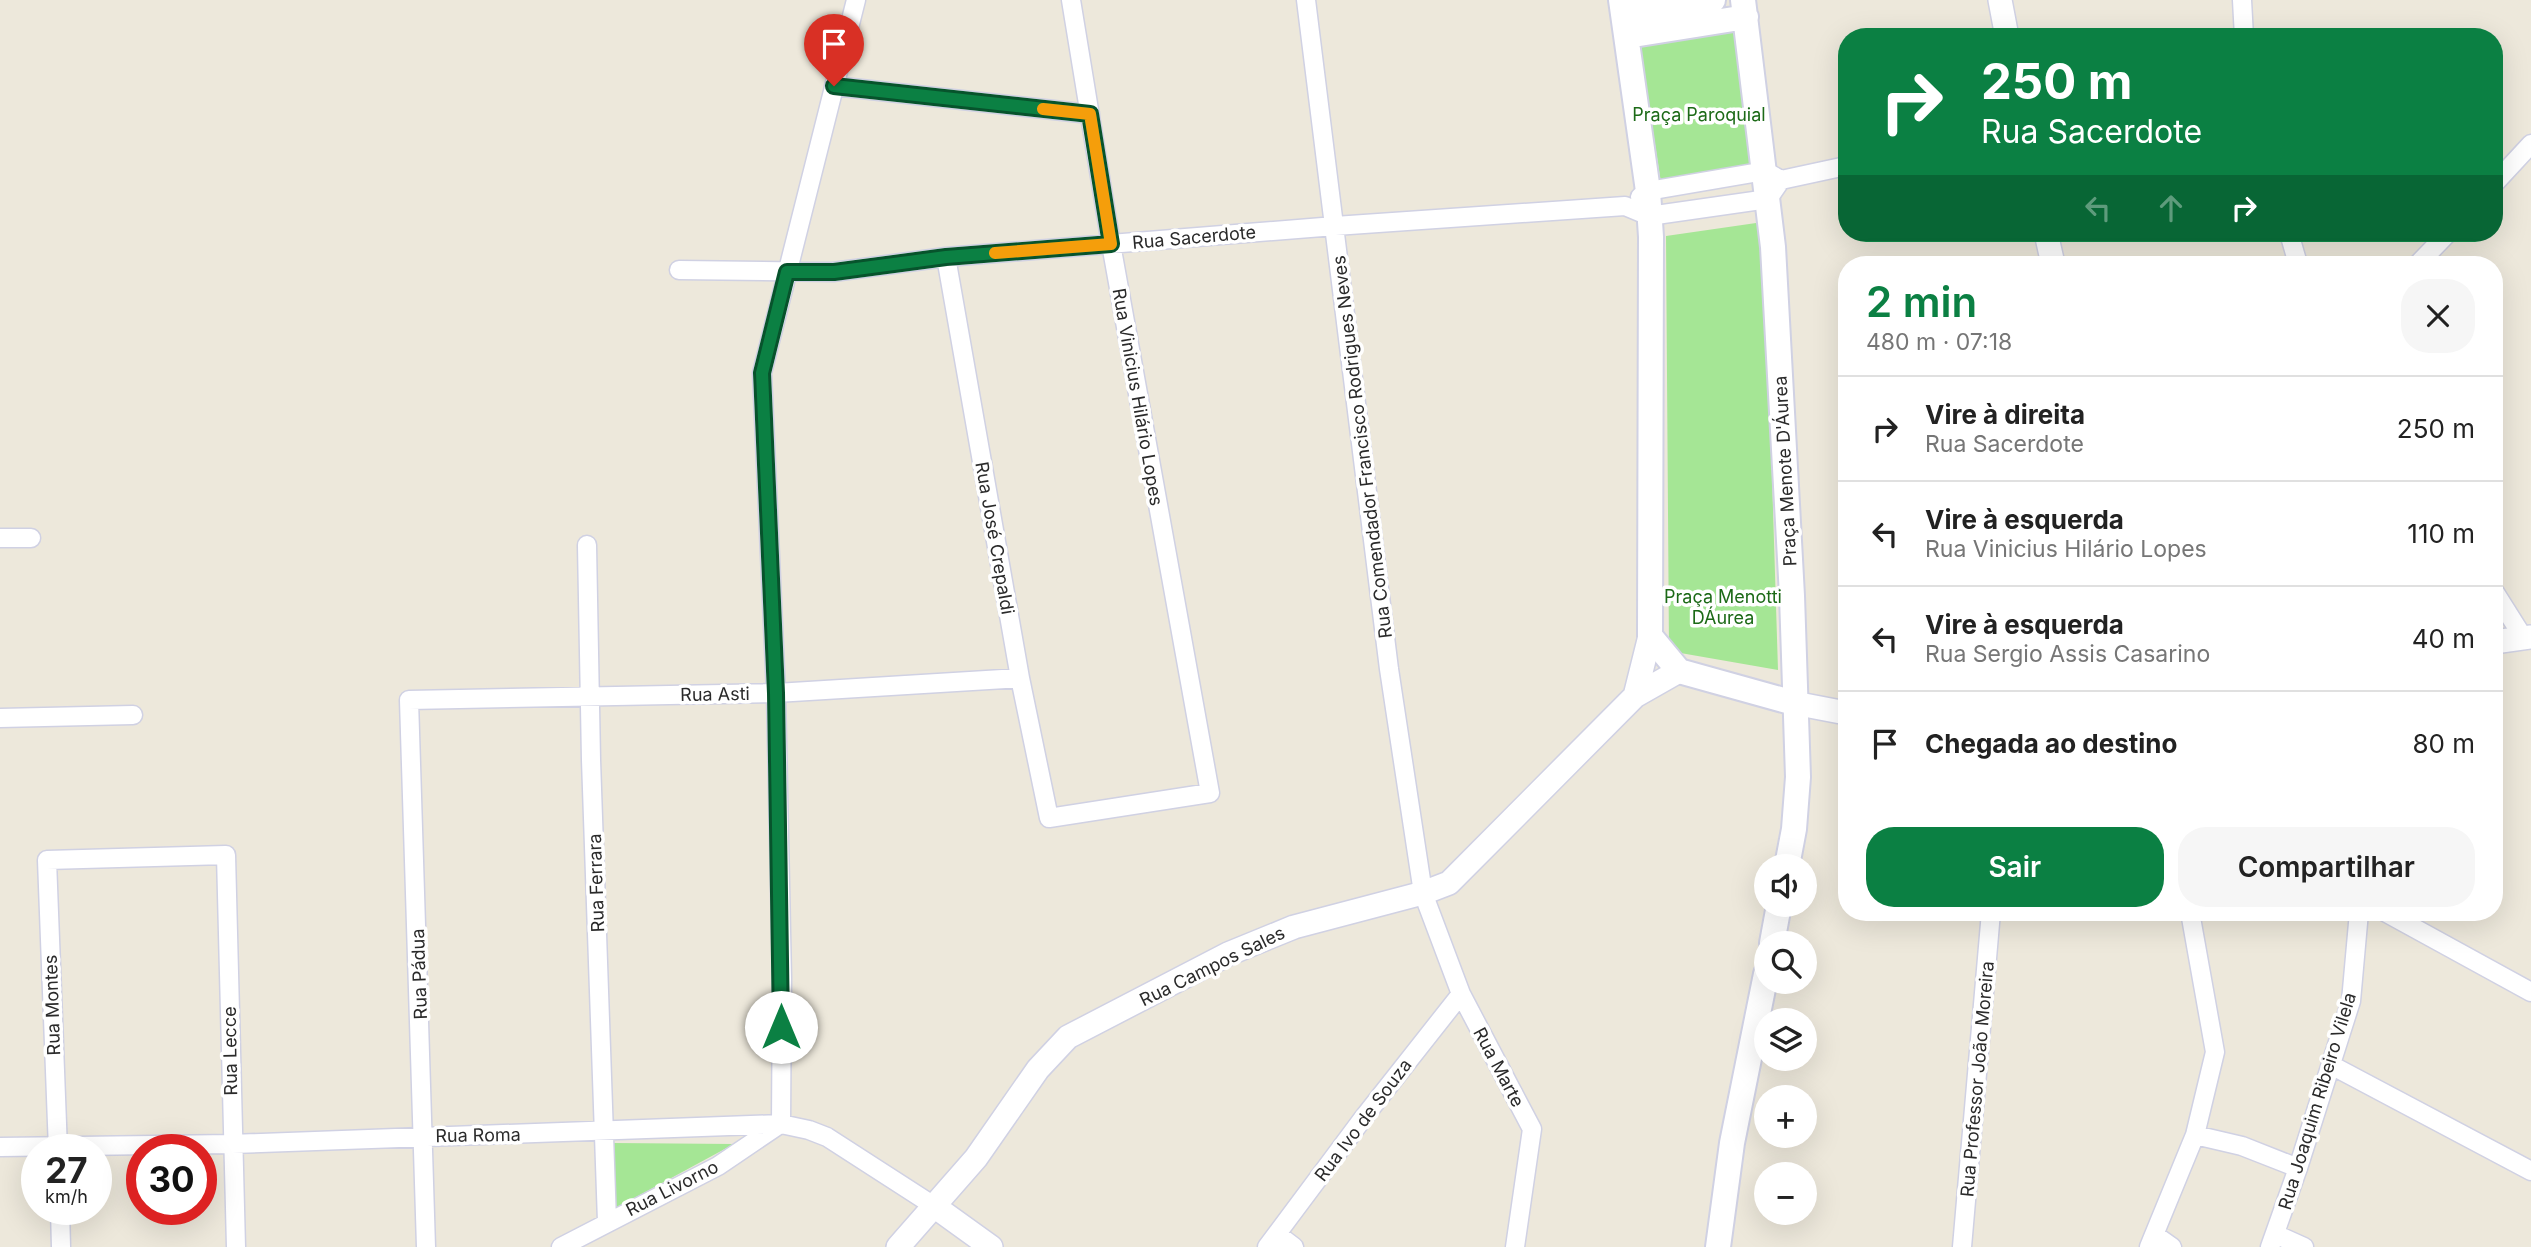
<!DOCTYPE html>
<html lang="pt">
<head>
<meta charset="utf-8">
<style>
  :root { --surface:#fff; --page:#f6f6f6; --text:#222; --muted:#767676; --line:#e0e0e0; --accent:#0b8043 }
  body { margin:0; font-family:Inter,sans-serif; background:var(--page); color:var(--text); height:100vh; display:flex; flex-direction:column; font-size:26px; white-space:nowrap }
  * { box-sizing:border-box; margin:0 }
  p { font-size:23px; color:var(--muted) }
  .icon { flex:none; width:38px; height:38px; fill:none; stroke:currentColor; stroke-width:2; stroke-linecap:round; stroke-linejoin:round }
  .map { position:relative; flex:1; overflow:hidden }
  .details { position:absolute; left:1838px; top:256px; width:665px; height:665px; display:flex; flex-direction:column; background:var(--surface); border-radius:28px; box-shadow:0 7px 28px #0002 }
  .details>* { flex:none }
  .top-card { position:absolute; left:1838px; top:28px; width:665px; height:214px; border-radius:28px; box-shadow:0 7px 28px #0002; background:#0b8043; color:#fff; overflow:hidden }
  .controls { position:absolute; left:1754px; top:854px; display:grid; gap:14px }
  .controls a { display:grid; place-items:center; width:63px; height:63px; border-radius:50%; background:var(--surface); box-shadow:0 7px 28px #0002; font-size:35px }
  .speed { position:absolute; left:21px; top:1134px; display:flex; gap:14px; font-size:35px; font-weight:700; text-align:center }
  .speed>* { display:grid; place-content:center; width:91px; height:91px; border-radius:50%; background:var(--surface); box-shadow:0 7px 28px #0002; line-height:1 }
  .speed small { font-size:18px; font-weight:400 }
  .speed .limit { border:10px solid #d22; background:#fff; color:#111 }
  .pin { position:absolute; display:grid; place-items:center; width:60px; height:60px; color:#fff; margin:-72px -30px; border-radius:50% 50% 50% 0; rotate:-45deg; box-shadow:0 0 7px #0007 }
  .pin .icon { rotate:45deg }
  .me { position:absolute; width:77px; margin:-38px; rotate:0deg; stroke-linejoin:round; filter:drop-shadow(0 0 5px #0008) }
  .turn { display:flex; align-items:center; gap:24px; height:147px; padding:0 28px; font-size:32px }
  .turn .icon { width:91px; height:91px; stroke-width:2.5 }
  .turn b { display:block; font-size:49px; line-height:60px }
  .lanes { display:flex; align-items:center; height:66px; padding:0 28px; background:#0003; justify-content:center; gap:35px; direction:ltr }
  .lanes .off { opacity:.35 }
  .round { display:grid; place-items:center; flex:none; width:74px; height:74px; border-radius:28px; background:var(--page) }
  .head { display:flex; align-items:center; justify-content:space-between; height:119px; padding:0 28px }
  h1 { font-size:42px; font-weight:600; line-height:52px; color:var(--accent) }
  .action { display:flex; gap:14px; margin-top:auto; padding:14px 28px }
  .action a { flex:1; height:80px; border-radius:28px; background:var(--accent); color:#fff; font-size:28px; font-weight:600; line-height:80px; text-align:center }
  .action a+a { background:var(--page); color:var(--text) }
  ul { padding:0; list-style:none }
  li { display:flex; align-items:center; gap:21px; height:105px; padding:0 28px; border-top:2px solid var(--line) }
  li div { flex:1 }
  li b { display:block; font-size:26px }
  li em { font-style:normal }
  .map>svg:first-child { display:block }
</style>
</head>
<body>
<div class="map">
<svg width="2531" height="1247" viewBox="0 0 2531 1247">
  <rect width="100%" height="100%" fill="#ede8db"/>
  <!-- green -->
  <path fill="#a5e695" d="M1732 24 1757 166 1661 183 1639 40Z
    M1763 222 1765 252 1778 670 1669 651 1666 236Z
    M613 1143 734 1144 614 1209Z"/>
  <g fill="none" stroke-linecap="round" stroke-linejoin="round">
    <defs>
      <path id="minor" d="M1306 0 1389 669 1423 893 1461 994 1532 1129 1515 1247
        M2242 0 2244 37
        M834 86 1090 114
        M2494 184 2531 144
        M1640 197 1648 191 1765 171 1781 180 1846 166
        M2289 233 2298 264
        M946 257 1020 678 1049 818 1210 793 1111 244 1071 0
        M2418 264 2448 233
        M679 270 833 272 946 257 1335 226 1625 206 1649 216 1768 199 1781 180
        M0 538H31
        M587 545 591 760 607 1222
        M2494 591 2523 637
        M0 718 133 715
        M2385 912 2531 992
        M2331 1065 2531 1171
        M781 1124 782 979 776 693 762 373 856 0
        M2195 1135 2242 1146 2298 1168
        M0 1147 232 1144 781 1124 809 1130 827 1137 934 1206
        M58 1150 47 860 226 855 236 1247
        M60 1209 61 1247
        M1277 1234 1294 1247
        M2275 1234 2304 1247
        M2155 1235 2172 1247
        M426 1247 409 700 776 693 1020 678
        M561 1247 718 1166 780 1124
        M1267 1247 1364 1117 1461 994
        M1962 1247 1991 912
        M2149 1247 2195 1135 2215 1052 2190 912
        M2270 1247 2298 1168 2351 1001 2359 912"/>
      <path id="tertiary" d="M2000 0 2007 37
        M2046 233 2053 264
        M2494 642 2531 637
        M1635 696 1650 636
        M1794 703 1846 713
        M934 1206 991 1247
        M898 1247 976 1158 1038 1069 1068 1037 1228 954 1294 927 1423 893 1449 883 1635 696 1679 671"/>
      <path id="secondary" d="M1621 0 1648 191 1651 237 1650 636 1679 671 1794 703
        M1743 0 1773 247 1792 596 1798 777 1794 829 1787 866
        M1623 13 1713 0
        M1627 36 1746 17
        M1772 943 1779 905
        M1718 1247 1732 1143 1766 974"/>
    </defs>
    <!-- minor casing -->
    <use href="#minor" stroke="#d0d1e3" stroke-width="21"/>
    <!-- tertiary casing -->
    <use href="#tertiary" stroke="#d0d1e3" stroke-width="26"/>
    <!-- secondary casing -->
    <use href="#secondary" stroke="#d0d1e3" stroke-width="28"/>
    <!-- minor -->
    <use href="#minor" stroke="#fff" stroke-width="18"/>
    <!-- tertiary -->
    <use href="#tertiary" stroke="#fff" stroke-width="23"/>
    <!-- secondary -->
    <use href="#secondary" stroke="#fff" stroke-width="24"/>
  </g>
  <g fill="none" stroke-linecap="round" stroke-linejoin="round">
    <defs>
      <path id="route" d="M781 1027 776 693 762 373 787 272H834L946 257 1111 244 1090 114 834 86"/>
    </defs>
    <!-- route casing -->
    <use href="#route" stroke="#07532c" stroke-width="18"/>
    <!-- route -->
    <use href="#route" stroke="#0b8043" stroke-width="12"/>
    <!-- slow -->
    <path stroke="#f59e0b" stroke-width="12" d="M995 253 1111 244 1090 114 1043 109"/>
  </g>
  <g text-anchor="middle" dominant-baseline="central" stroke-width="7" stroke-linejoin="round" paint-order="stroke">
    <!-- park labels -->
    <g font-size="18" fill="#1c6a17" stroke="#fff">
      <text x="1699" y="114">Praça Paroquial</text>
      <text x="1723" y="596">Praça Menotti<tspan x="1723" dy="21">DÁurea</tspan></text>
    </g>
    <!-- street labels -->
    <g font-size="18" fill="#2a2a2a" stroke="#fff">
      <text transform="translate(1194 237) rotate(-5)">Rua Sacerdote</text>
      <text transform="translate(1138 397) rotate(80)">Rua Vinicius Hilário Lopes</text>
      <text transform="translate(1362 447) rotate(-97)">Rua Comendador Francisco Rodrigues Neves</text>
      <text transform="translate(1785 471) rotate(-93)">Praça Menote D'Áurea</text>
      <text transform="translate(995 538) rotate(80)">Rua José Crepaldi</text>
      <text transform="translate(715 694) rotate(-1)">Rua Asti</text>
      <text transform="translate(596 883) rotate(-92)">Rua Ferrara</text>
      <text transform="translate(1212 966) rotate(-26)">Rua Campos Sales</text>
      <text transform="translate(419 974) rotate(-92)">Rua Pádua</text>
      <text transform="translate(52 1005) rotate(-92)">Rua Montes</text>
      <text transform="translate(230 1051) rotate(-91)">Rua Lecce</text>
      <text transform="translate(1499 1067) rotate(62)">Rua Marte</text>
      <text transform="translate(1977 1079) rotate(-85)">Rua Professor João Moreira</text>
      <text transform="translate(2317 1101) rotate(-73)">Rua Joaquim Ribeiro Vilela</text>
      <text transform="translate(1363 1120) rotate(-53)">Rua Ivo de Souza</text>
      <text transform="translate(478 1135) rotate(-1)">Rua Roma</text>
      <text transform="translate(672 1188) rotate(-27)">Rua Livorno</text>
    </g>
  </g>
</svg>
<div class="controls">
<a><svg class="icon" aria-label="sound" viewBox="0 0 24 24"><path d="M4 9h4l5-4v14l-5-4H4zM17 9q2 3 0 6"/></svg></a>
<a><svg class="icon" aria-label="search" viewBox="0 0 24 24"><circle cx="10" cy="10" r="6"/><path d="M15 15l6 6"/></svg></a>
<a><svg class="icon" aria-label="layers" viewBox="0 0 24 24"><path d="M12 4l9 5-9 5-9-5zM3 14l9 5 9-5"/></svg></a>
<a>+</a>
<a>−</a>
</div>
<div class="speed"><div>27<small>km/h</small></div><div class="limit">30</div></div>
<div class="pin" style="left:834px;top:86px;background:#d93025"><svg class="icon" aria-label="arrive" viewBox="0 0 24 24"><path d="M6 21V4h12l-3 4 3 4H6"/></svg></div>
<svg class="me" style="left:781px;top:1027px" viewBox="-20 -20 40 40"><circle r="19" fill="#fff"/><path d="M0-13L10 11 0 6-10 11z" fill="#0b8043"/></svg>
<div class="top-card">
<div class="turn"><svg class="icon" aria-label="right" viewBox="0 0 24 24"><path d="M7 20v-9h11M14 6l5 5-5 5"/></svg><div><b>250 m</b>Rua Sacerdote</div></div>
<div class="lanes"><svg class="icon off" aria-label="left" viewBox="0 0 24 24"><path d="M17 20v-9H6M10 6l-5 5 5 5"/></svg><svg class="icon off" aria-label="ahead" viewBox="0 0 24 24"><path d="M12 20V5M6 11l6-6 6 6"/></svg><svg class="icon" aria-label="right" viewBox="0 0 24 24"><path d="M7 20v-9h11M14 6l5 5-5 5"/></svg></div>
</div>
<section class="details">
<div class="head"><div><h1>2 min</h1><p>480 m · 07:18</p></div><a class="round"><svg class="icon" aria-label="close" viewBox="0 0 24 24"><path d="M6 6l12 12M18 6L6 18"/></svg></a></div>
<ul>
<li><svg class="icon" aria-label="right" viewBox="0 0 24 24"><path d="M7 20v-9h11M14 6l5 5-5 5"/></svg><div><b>Vire à direita</b><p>Rua Sacerdote</p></div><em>250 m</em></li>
<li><svg class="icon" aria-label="left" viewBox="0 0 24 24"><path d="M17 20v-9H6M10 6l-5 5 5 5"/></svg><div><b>Vire à esquerda</b><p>Rua Vinicius Hilário Lopes</p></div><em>110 m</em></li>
<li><svg class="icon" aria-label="left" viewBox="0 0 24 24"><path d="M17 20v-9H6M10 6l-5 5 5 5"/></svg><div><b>Vire à esquerda</b><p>Rua Sergio Assis Casarino</p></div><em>40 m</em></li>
<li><svg class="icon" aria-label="arrive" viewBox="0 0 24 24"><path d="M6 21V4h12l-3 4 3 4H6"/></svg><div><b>Chegada ao destino</b></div><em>80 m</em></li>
</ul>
<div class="action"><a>Sair</a><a>Compartilhar</a></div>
</section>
</div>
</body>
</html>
